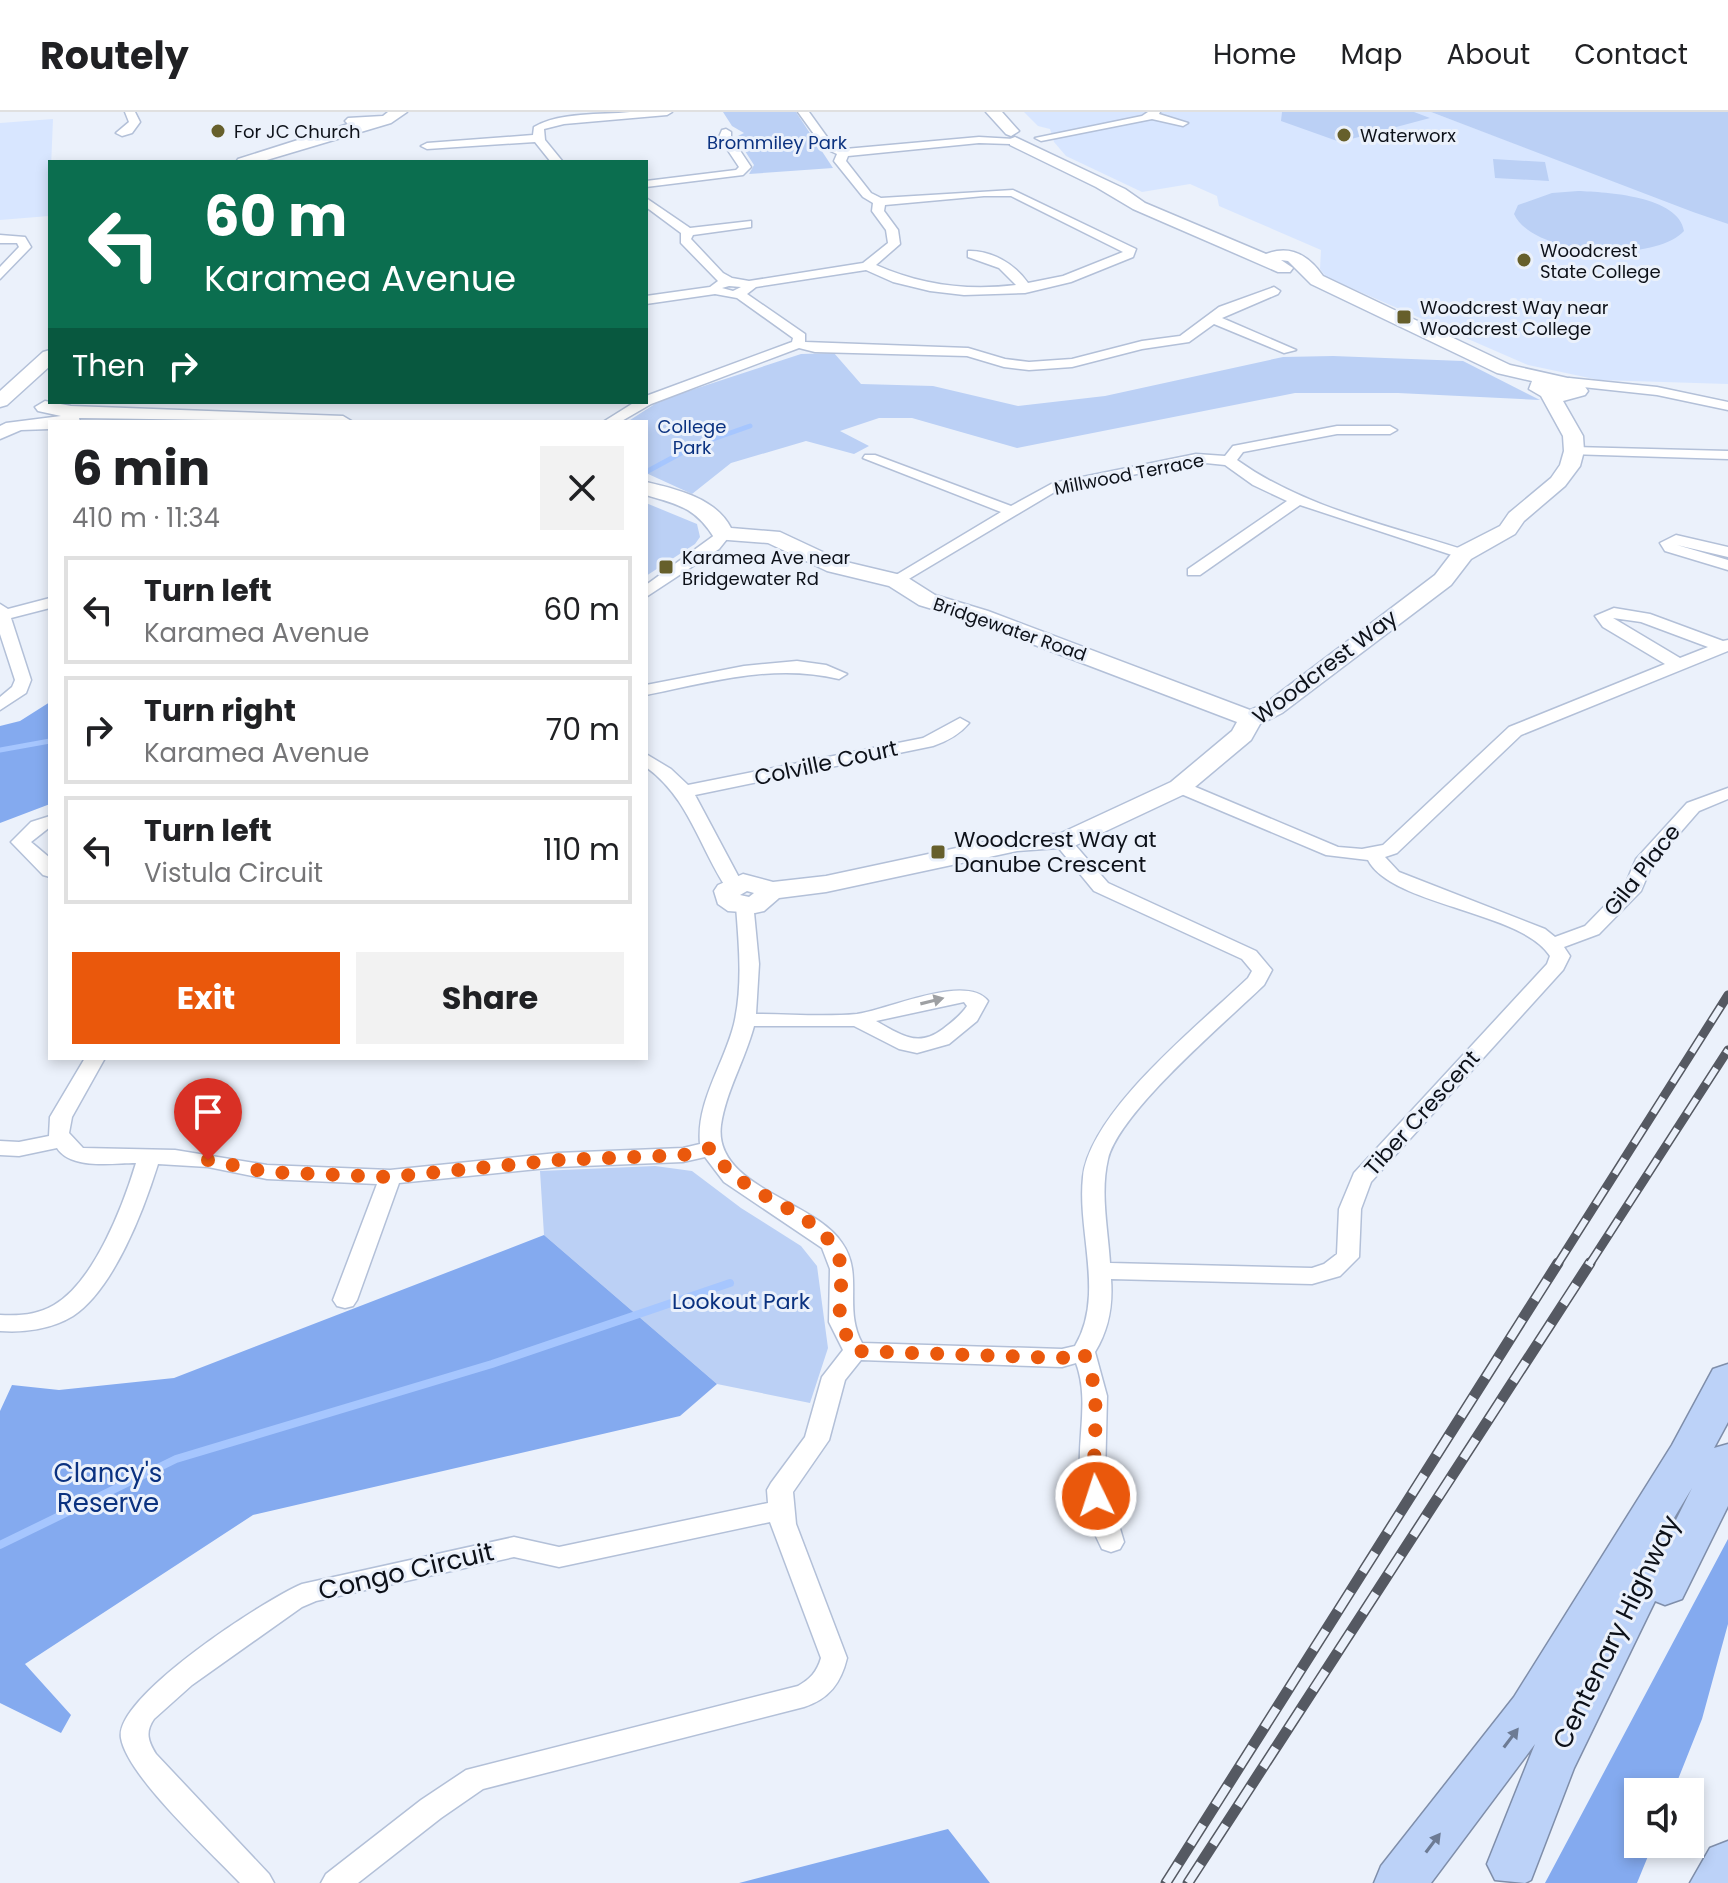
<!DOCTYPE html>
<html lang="en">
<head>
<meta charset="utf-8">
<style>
  :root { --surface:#fff; --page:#f2f2f2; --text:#202124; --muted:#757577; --line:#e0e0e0; --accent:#ea580c }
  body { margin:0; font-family:Poppins,sans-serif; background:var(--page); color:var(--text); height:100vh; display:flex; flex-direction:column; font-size:30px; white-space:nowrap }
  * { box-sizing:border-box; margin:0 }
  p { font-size:26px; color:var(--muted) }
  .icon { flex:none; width:44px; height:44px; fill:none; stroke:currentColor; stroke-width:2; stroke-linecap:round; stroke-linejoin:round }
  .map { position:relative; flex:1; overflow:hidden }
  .side { position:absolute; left:48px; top:308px; width:600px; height:640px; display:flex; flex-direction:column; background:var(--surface); border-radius:0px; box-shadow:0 4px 12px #0003 }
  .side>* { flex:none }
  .guide { position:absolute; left:48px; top:48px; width:600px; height:244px; border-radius:0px; box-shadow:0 4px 12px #0003; background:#0b6e4f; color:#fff; overflow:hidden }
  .fabs { position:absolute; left:1624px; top:1666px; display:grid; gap:16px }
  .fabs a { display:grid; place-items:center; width:80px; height:80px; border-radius:0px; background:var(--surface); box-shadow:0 4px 12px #0003; font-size:40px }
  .pin { position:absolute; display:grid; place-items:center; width:68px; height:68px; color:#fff; margin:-82px -34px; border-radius:50% 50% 50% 0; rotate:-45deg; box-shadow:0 0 8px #0007 }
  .pin .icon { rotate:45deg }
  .me { position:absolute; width:88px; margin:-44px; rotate:356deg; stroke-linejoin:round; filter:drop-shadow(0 0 6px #0008) }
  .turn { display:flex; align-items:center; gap:28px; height:168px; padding:0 24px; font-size:36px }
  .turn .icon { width:104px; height:104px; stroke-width:2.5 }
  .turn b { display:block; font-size:56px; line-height:68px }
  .then { display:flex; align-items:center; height:76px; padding:0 24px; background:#0003; gap:16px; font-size:30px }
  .round { display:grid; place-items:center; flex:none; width:84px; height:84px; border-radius:0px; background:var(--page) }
  .overview { display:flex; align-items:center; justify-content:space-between; height:136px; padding:0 24px }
  h1 { font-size:48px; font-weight:700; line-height:60px }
  .primary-button { display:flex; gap:16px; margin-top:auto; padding:16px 24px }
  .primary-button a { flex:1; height:92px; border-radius:0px; background:var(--accent); color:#fff; font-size:32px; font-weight:700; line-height:92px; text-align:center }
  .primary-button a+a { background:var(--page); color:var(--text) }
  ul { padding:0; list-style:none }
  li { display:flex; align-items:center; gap:24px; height:108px; margin:0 16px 12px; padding:0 8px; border:4px solid var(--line); border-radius:0px }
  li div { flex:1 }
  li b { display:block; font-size:30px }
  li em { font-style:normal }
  header { display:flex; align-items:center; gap:48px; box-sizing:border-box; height:112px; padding:0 40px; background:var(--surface); border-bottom:2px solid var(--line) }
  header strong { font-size:38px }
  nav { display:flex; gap:44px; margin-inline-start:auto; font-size:28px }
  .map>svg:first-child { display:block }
</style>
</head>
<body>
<header>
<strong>Routely</strong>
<nav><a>Home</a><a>Map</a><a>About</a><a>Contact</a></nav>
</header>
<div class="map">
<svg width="1728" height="1771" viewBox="0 0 1728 1771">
  <rect width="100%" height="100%" fill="#ebf1fb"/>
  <!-- built -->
  <path fill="#d8e6ff" d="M1024 0H1431L1728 112V272L1599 268 1528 253 1326 165 1320 157 1321 138 1219 94 1217 84 1190 72 1142 80 1066 44 1054 30 1050 17 1038 14Z
    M53 7 49 104 0 108V11Z"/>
  <!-- green -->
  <path fill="#bbd0f5" d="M723 0H796L833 56 749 62 754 53 736 25 744 21 732 14Z
    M1282 0H1414L1430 6 1340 30 1281 9Z
    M1431 0H1728V112L1693 100Z
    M1493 47 1545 50 1549 69 1495 66Z
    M1578 79C1606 80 1679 84 1684 119 1654 152 1533 144 1514 102L1518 93 1552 81Z
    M834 241 861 272 933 274 1018 294 1105 284 1283 245 1333 244 1463 249 1540 288 1398 281H1295L1017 336 912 306H879L840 319 869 334 854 342 806 329 731 351 692 382 646 361V310H627L661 288 801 242Z
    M646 391 697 412 700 425 695 432 646 464Z
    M655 1054 692 1059 741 1096 801 1134 817 1154 828 1236 810 1291 717 1272 544 1123 540 1059Z"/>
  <!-- forest -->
  <path fill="#84aaef" d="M50 590V692L0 711V614L20 609Z
    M544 1123 717 1272 680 1304 253 1403 25 1552 71 1603 61 1621 0 1591V1299L12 1273 59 1278 174 1266Z
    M1728 1427V1512L1702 1607 1673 1680H1638V1732H1653L1637 1771H1545Z
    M948 1717 990 1771H739Z"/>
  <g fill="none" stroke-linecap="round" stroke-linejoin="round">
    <!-- stream-far1 -->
    <path stroke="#a6c6fe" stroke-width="5" d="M646 360 696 333 750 314
      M0 638 50 629"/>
    <!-- stream -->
    <path stroke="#a6c6fe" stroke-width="8" d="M0 1433 176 1347 492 1252 730 1171"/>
    <defs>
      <path id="street" d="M125 0H135L140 10 132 21 122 24 116 21 129 10Z
        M630 0H672L667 3 564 12 544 17 545 28 563 50H551L535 30 427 37 421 34 427 31 533 23 534 15C559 0 601 3 630 0Z
        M798 0H809L832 32 845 37 979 25 1014 27 1016 29 1010 32 979 31 848 44 846 49 871 81 881 86 1013 78 1136 137 1133 145 1071 170 1025 181 964 183 930 179 893 170 866 158 756 175 747 182 805 222V230L968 236 1005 247 1029 250 1072 247 1142 229 1180 224 1219 195 1274 175 1280 179 1278 182 1222 206 1296 238 1284 241 1214 212 1189 230 1142 237 1072 255 1029 258 1004 255 967 244 815 240 799 236 651 292 620 310H603L635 290H646V284L792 230 793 226 737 186 715 182 646 192V184L710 175 718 169 681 131V121L646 95V86L690 116 751 109V115L693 123 691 127 723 161 732 166 749 169 863 151 888 131 886 118 872 99 873 91 863 85 834 49 837 42 824 36ZM984 84H1011L1123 140 1063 164 1028 171C1015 152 991 138 968 139V145L999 156 1016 173C967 179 921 173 876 153L900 132 898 118 884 99 885 93ZM729 174 741 175 733 179 722 176Z
        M1148 0H1160L1159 2 1188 11 1183 14 1152 7 1041 29 1035 26 1142 4Z
        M726 17 731 20V25L751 55 743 63 646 75V69L736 58 739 55 719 25 722 18Z
        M0 123 25 125 31 135 0 167V155L19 135 17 131H0Z
        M1569 266 1657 275 1728 290V298L1657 283 1564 273 1562 270Z
        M1337 314H1390L1397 318 1390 322H1337L1243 340 1237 348C1304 396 1391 414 1468 439V445H1458L1300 393 1200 463H1188V457L1287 389 1253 373 1225 353 1196 350 1058 378 897 474 891 472V466L1001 400 863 346 865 343H875L1011 394 1053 371 1196 342 1225 344 1233 334Z
        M1574 335 1728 339V347L1569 342 1567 339Z
        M723 417 731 422 719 437 646 485V473Z
        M1676 423 1728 435V445L1677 433 1728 448V458L1665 439 1660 431Z
        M50 486V496L11 506 31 568 26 581 0 598V585L12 575 15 568 0 522V492L8 497Z
        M1614 496 1650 502 1723 529 1728 528V539L1521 623 1397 741 1385 745 1399 760 1545 817 1555 825 1585 814 1625 773 1636 747 1687 691 1728 676V687L1699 699 1652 753 1641 779 1599 822 1564 835 1570 844 1563 858 1371 1070 1361 1097 1359 1145 1340 1164 1312 1172 1111 1167C1113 1194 1109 1217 1095 1240L1107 1284 1105 1366 1124 1430 1120 1437 1111 1440 1102 1437C1090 1414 1081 1384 1080 1358 1078 1322 1089 1286 1076 1251L1062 1255 861 1248 845 1268 829 1328 793 1380 796 1412 847 1546C841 1571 829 1587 804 1595L483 1677 441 1706 358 1771H321L326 1762 421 1688 466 1658 798 1574C810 1567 817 1560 821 1546L770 1410 559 1455 514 1445 316 1489 302 1495 192 1573 154 1607C145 1620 148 1629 156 1642L269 1762 274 1771H240C211 1740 127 1664 121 1626 114 1585 266 1487 302 1472L514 1425 559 1435 768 1391 767 1378 771 1371 805 1325 822 1265 843 1238 829 1210 830 1157 822 1136 724 1070 705 1045 683 1050 557 1055 399 1071 357 1188 353 1194 345 1196 337 1194 333 1188 377 1072 267 1067 208 1055 158 1052C144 1097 114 1177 73 1204 52 1217 24 1221 0 1219V1203C19 1204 37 1203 54 1193 94 1170 123 1094 136 1051 113 1051 71 1058 57 1036L19 1044 0 1043V1029L19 1030 49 1024 50 1005 85 946H105L72 1005 69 1021 83 1036 175 1038 267 1053 390 1058 557 1041 683 1036 700 1032C696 990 724 952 734 912 743 874 739 833 736 794L746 788 753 790 759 852 756 902C789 902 824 905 857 902 888 898 966 861 988 889L977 909 949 932 917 941 899 937 854 914H754C745 948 726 979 721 1013 713 1075 814 1088 842 1131 864 1162 843 1196 862 1231L1062 1237 1075 1234C1105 1184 1077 1120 1083 1065 1090 999 1200 912 1248 866L1252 859 1242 847 1094 779 1057 734 1054 730 1057 726H1069L1108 771 1256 839 1272 858 1264 873C1226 910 1120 999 1108 1047 1100 1081 1108 1117 1110 1151L1312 1156 1324 1152 1337 1142 1339 1097 1354 1061 1547 852 1550 844C1522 799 1392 794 1368 748L1326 743 1174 679 1171 675 1180 670 1186 671 1338 735 1362 737 1383 733 1509 615 1665 552 1603 515 1595 504ZM1613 506 1641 510 1708 535 1680 546ZM964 890 967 894C961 903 952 910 943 917 918 936 901 923 876 909Z
        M797 549 826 553 847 562 839 567C774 551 710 570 646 583V573L744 554Z
        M960 606 969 611C959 623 947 629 933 634L695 683 743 773 734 779 727 777C699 735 689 686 646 655V642L671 657 688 673 923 626Z
        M50 704V715L31 730 50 746V765L43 763 11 730 31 710Z"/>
      <path id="secondary" d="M388 0H407L391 11 260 50H236L238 47 348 12 345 9 348 6 383 4Z
        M986 0H1002L1019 19 1011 24 1006 22Z
        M1015 25 1125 77 1145 91 1266 142C1291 132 1309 144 1323 164L1510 253 1581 269 1588 279 1585 283 1563 289 1583 324 1584 339 1580 354 1565 374 1524 409 1515 422 1471 447 1451 473 1282 601 1260 612 1251 628 1189 680 1072 735 1017 739 826 780 779 786 764 799 755 801 728 799 718 792 714 779 718 773 743 762 773 770 826 764 1017 723 1059 722 1171 670 1232 619 1237 610 972 509 919 493 889 474 827 459 768 431 715 427C696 396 680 393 646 383V370C676 377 716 386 731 416L780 420 842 449 905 464 935 483 988 499 1250 598 1266 591 1435 463 1455 437 1500 414 1509 401 1551 366 1560 353 1564 339 1563 324 1541 284 1529 277 1532 269 1497 261 1311 172 1288 149 1281 148 1293 156 1290 160H1278L1133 97 1096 75 1010 33V27ZM747 779 754 781 749 785 740 783Z
        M50 238V254L7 293 0 295V279L43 240Z
        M45 289 71 294 343 304 353 310 79 306 80 310H50V317L21 318 0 327V314L6 311 61 304 38 299 35 295Z"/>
      <path id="highway" d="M1728 1252V1310L1714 1336 1728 1332V1394L1682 1487 1665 1493 1655 1489 1574 1656 1531 1768 1525 1771 1495 1768 1487 1752 1535 1632 1431 1771H1374L1381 1754 1514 1585 1672 1333 1713 1257ZM1692 1376 1674 1412 1671 1411Z
        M1728 1729V1771H1690L1710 1736Z"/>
    </defs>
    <!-- street casing -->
    <use href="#street" stroke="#b3c0d8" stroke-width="3"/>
    <!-- secondary casing -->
    <use href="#secondary" stroke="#b3c0d8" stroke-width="3"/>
    <!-- highway casing -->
    <use href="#highway" stroke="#7f8eaa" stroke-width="3"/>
    <!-- street -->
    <use href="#street" fill="#fff" fill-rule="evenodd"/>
    <!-- secondary -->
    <use href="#secondary" fill="#fff" fill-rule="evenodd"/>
    <!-- highway -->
    <use href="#highway" fill="#bcd2f8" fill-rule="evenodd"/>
    <defs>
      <path id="rail-far1" d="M1557 1153 1728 883
        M1589 1153 1728 938"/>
      <path id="rail" d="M1166 1771 1558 1151
        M1188 1771 1590 1151"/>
    </defs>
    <!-- rail-far1 casing -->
    <use href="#rail-far1" stroke="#555962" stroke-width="9"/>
    <!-- rail casing -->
    <use href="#rail" stroke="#555962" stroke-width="11"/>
    <!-- rail-far1 -->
    <use href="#rail-far1" stroke="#ebf1fb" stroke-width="6" stroke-dasharray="18" stroke-linecap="butt"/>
    <!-- rail -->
    <use href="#rail" stroke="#ebf1fb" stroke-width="8" stroke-dasharray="23" stroke-linecap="butt"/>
  </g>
  <!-- one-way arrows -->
  <defs><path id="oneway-solid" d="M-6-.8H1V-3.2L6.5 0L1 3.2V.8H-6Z" transform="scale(2)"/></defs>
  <use fill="#9ea0a3" href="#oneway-solid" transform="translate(932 889) rotate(-14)"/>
  <g fill="#6d7b94">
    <use href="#oneway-solid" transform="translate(1511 1626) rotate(-53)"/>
    <use href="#oneway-solid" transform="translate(1433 1731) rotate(-53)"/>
  </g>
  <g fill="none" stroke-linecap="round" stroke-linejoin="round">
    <!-- route -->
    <path stroke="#ea580c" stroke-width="14" stroke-dasharray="0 25.2" d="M208 1048 267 1060 390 1065 557 1048 683 1043 711 1036C738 1084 800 1090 832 1132 848 1154 838 1180 840 1205 841 1216 850 1229 855 1239L1062 1246 1083 1240C1106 1285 1089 1335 1096 1384"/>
  </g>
  <!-- markers -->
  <g fill="#665f2b" stroke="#ebf1fb" stroke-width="3">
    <circle cx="218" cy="19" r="8"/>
    <circle cx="1344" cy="23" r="8"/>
    <circle cx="1524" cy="148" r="8"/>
    <rect x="1396" y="197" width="16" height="16" rx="4"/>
    <rect x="658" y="447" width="16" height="16" rx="4"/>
    <rect x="930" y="732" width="16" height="16" rx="4"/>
  </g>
  <g text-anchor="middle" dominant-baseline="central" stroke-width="6" stroke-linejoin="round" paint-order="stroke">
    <!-- far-poi labels -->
    <g font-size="18" fill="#0d1119" stroke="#ebf1fb" text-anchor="start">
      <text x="234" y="19">For JC Church</text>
      <text x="1360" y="23">Waterworx</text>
      <text x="1540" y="138">Woodcrest<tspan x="1540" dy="21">State College</tspan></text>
      <text x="1420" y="195">Woodcrest Way near<tspan x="1420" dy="21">Woodcrest College</tspan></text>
      <text x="682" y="445">Karamea Ave near<tspan x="682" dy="21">Bridgewater Rd</tspan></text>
    </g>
    <!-- far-park labels -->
    <g font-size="18" fill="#0b3280" stroke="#ebf1fb">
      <text x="777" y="30">Brommiley Park</text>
      <text x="692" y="314">College<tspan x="692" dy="21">Park</tspan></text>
    </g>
    <!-- far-street labels -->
    <g font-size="18" fill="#0d1119" stroke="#ebf1fb">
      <text transform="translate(1129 362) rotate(-11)">Millwood Terrace</text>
      <text transform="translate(1010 517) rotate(19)">Bridgewater Road</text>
    </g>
    <!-- street labels -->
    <g font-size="22" fill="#0d1119" stroke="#ebf1fb">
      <text transform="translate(1325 555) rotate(-37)">Woodcrest Way</text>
      <text transform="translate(826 651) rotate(-12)">Colville Court</text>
      <text transform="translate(1642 758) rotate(-52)">Gila Place</text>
      <text transform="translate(1422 1001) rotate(-48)">Tiber Crescent</text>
    </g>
    <!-- poi labels -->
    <g font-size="22" fill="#0d1119" stroke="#ebf1fb" text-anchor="start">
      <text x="954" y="727">Woodcrest Way at<tspan x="954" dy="25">Danube Crescent</tspan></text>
    </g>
    <!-- park labels -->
    <g font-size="22" fill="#0b3280" stroke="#ebf1fb">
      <text x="741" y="1189">Lookout Park</text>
    </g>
    <!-- near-park labels -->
    <g font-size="26" fill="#0b3280" stroke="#ebf1fb">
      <text x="108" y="1361">Clancy's<tspan x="108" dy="30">Reserve</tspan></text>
    </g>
    <!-- near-street labels -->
    <g font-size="26" fill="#0d1119" stroke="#ebf1fb">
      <text transform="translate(406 1459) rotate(-13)">Congo Circuit</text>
      <text transform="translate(1616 1520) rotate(-64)">Centenary Highway</text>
    </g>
  </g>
</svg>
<div class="fabs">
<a><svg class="icon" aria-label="sound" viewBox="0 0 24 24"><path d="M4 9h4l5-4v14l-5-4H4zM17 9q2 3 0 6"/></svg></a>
</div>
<div class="pin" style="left:208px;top:1048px;background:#d93025"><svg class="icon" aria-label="arrive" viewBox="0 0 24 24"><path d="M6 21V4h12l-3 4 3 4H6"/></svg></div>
<svg class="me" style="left:1096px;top:1384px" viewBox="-20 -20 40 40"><circle r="17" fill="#ea580c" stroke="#fff" stroke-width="3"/><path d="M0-11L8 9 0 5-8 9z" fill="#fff"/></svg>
<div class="guide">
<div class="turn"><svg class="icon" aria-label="left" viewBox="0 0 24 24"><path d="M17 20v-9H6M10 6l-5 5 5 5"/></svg><div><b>60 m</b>Karamea Avenue</div></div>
<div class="then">Then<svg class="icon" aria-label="right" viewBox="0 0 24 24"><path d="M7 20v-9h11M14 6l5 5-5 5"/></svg></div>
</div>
<section class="side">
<div class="overview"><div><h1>6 min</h1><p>410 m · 11:34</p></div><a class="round"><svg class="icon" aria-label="close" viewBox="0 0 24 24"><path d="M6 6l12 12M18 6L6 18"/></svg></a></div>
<ul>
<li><svg class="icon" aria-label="left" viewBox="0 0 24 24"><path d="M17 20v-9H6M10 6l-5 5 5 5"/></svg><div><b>Turn left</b><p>Karamea Avenue</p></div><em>60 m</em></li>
<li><svg class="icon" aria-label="right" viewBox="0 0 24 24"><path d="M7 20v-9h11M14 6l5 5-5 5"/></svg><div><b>Turn right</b><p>Karamea Avenue</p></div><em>70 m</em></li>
<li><svg class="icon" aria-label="left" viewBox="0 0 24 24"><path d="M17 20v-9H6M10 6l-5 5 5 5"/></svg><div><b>Turn left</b><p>Vistula Circuit</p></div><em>110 m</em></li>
</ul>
<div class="primary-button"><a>Exit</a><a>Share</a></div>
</section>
</div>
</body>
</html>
